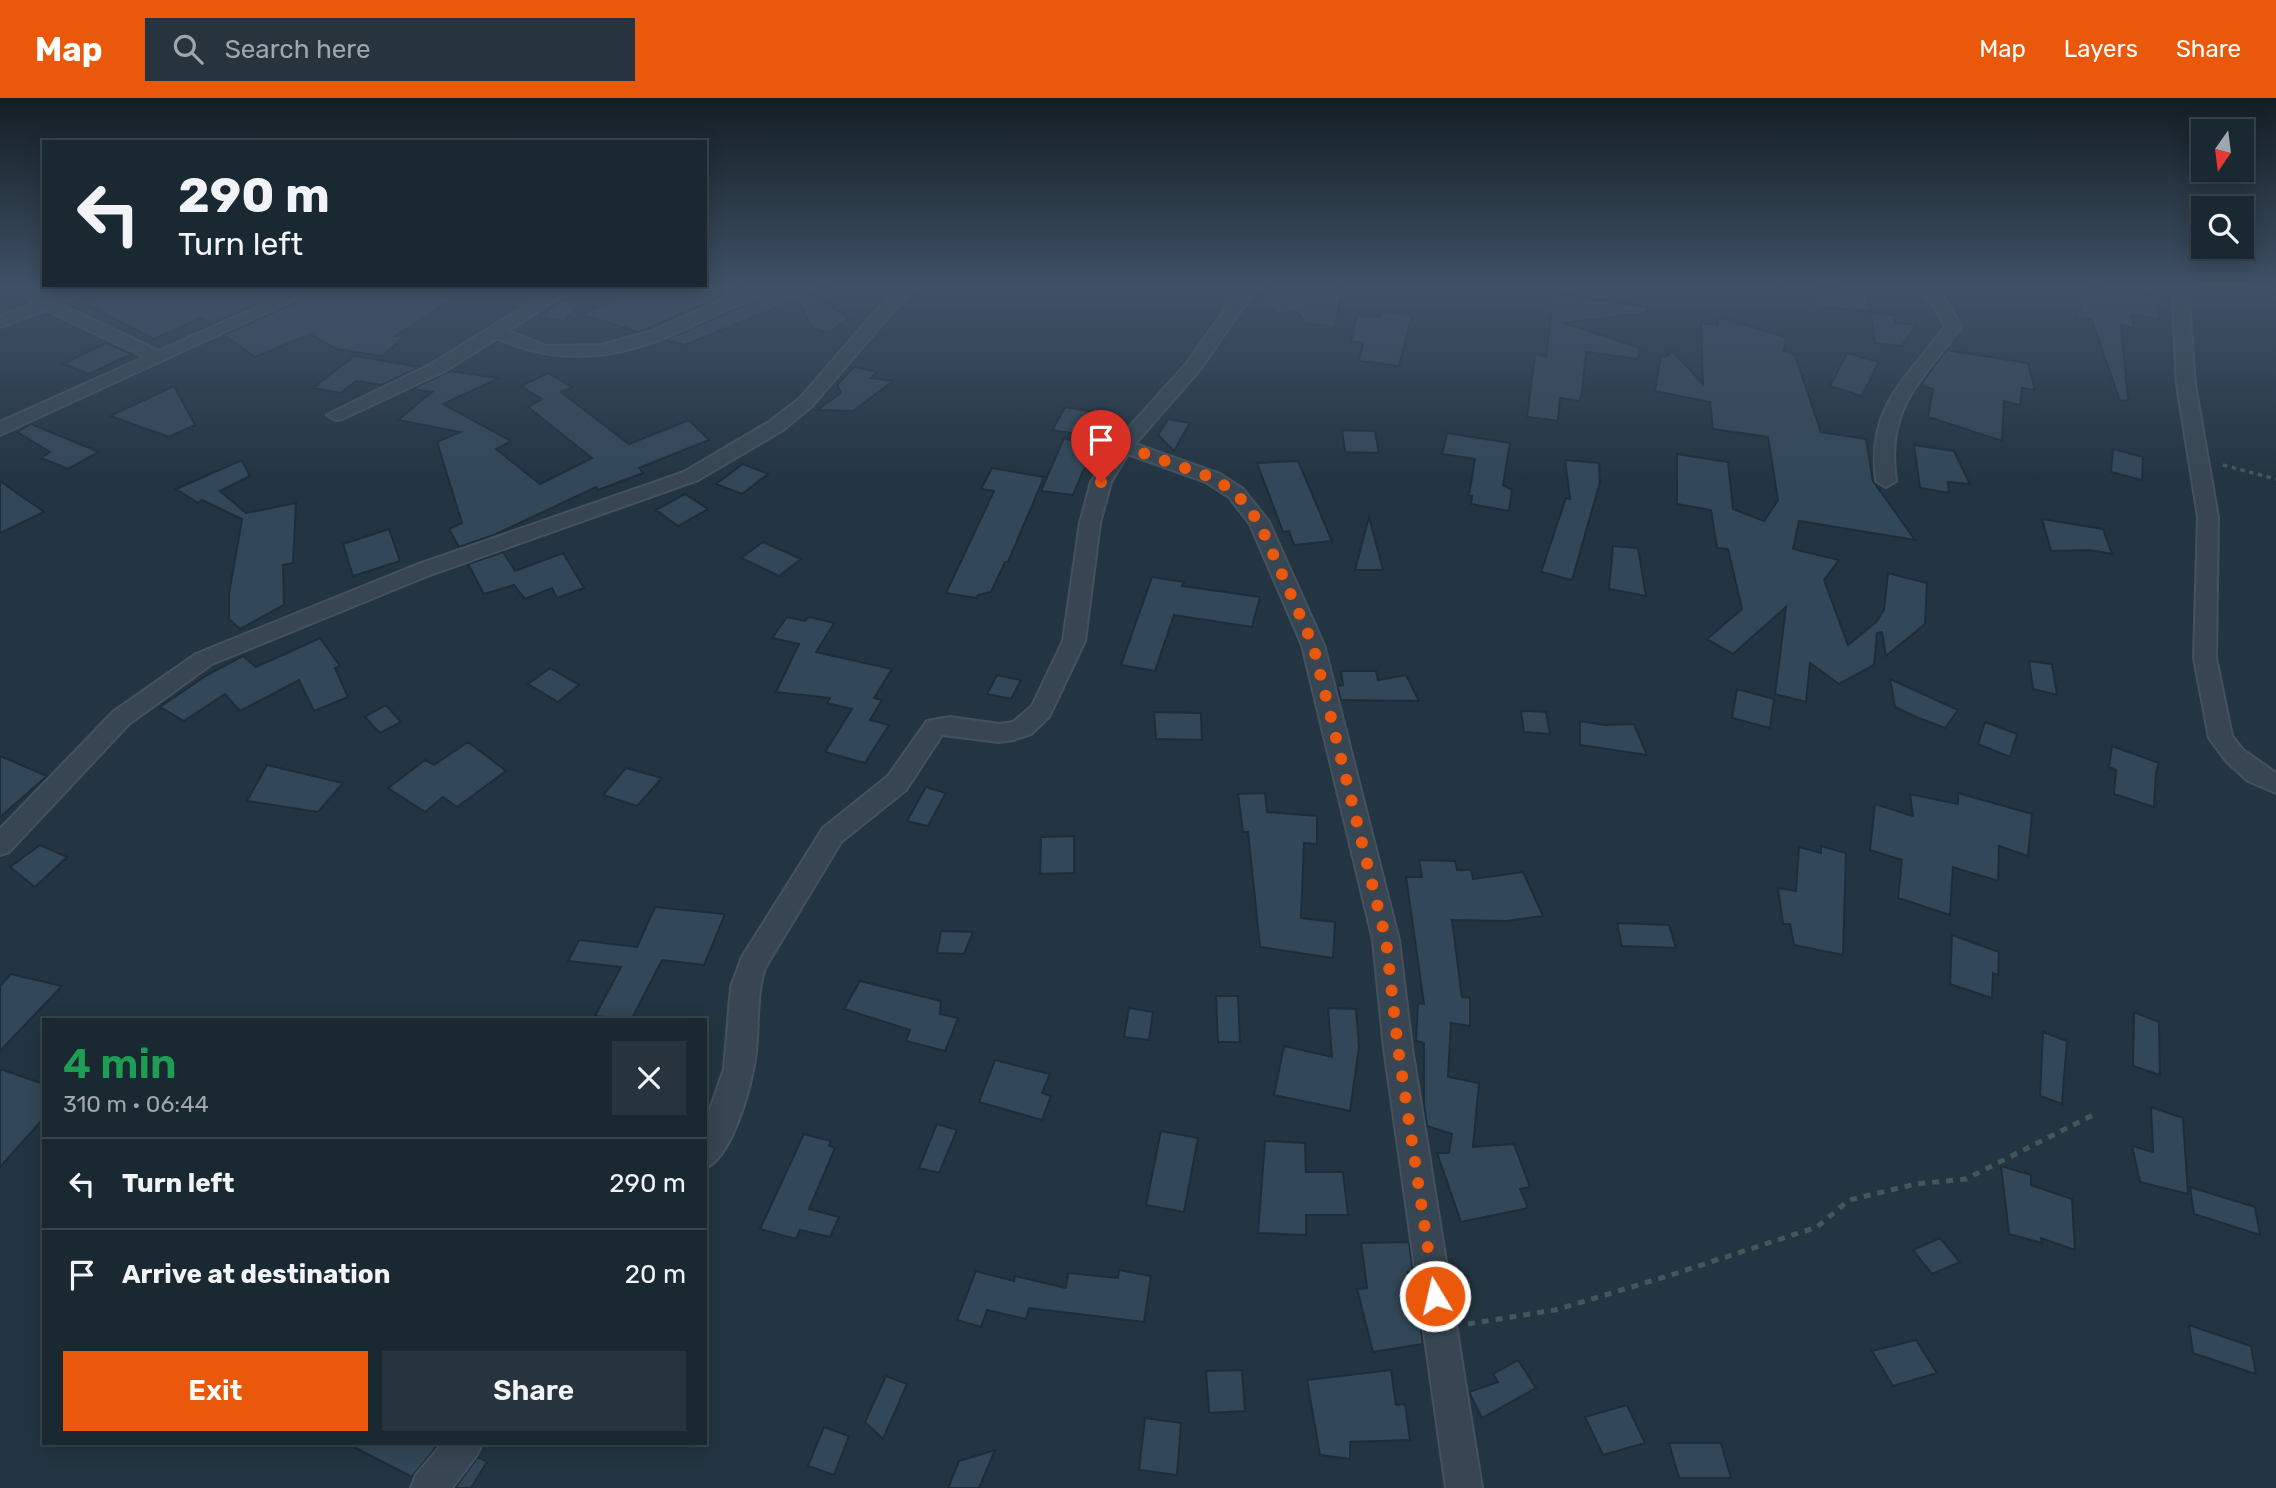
<!DOCTYPE html>
<html lang="en">
<head>
<meta charset="utf-8">
<style>
  :root { --surface:#1a2832; --page:#27343e; --text:#f1f3f6; --muted:#9fa6ac; --line:#38444d; --accent:#ea580c }
  body { margin:0; font-family:Rubik,sans-serif; background:var(--page); color:var(--text); height:100vh; display:flex; flex-direction:column; font-size:26px; white-space:nowrap }
  * { box-sizing:border-box; margin:0 }
  p { font-size:23px; color:var(--muted) }
  .icon { flex:none; width:38px; height:38px; fill:none; stroke:currentColor; stroke-width:2; stroke-linecap:round; stroke-linejoin:round }
  .map { position:relative; flex:1; overflow:hidden }
  .panel { position:absolute; left:42px; top:920px; width:665px; height:427px; display:flex; flex-direction:column; background:var(--surface); border-radius:0px; box-shadow:0 4px 18px #0003,0 0 0 2px var(--line) }
  .panel>* { flex:none }
  .guide { position:absolute; left:42px; top:42px; width:665px; height:147px; border-radius:0px; box-shadow:0 4px 18px #0003,0 0 0 2px var(--line); background:#1a2832; color:var(--text); overflow:hidden }
  .needle { width:46px; rotate:194deg }
  .fabs { position:absolute; left:2191px; top:21px; display:grid; gap:14px }
  .fabs a { display:grid; place-items:center; width:63px; height:63px; border-radius:0px; background:var(--surface); box-shadow:0 4px 18px #0003,0 0 0 2px var(--line); font-size:35px }
  .pin { position:absolute; display:grid; place-items:center; width:60px; height:60px; color:#fff; margin:-72px -30px; border-radius:50% 50% 50% 0; rotate:-45deg; box-shadow:0 0 7px #0007 }
  .pin .icon { rotate:45deg }
  .me { position:absolute; width:77px; margin:-38px; rotate:351deg; stroke-linejoin:round; filter:drop-shadow(0 0 5px #0008) }
  .turn { display:flex; align-items:center; gap:24px; height:147px; padding:0 21px; font-size:32px }
  .turn .icon { width:91px; height:91px; stroke-width:2.5 }
  .turn b { display:block; font-size:49px; line-height:60px }
  .round { display:grid; place-items:center; flex:none; width:74px; height:74px; border-radius:0px; background:var(--page) }
  .headline { display:flex; align-items:center; justify-content:space-between; height:119px; padding:0 21px }
  h1 { font-size:42px; font-weight:600; line-height:52px; color:#1e9e55 }
  .button { display:flex; gap:14px; margin-top:auto; padding:14px 21px }
  .button a { flex:1; height:80px; border-radius:0px; background:var(--accent); color:#fff; font-size:28px; font-weight:600; line-height:80px; text-align:center }
  .button a+a { background:var(--page); color:var(--text) }
  ul { padding:0; list-style:none }
  li { display:flex; align-items:center; gap:21px; height:91px; padding:0 21px; border-top:2px solid var(--line) }
  li div { flex:1 }
  li b { display:block; font-size:26px }
  li em { font-style:normal }
  header { display:flex; align-items:center; gap:42px; box-sizing:border-box; height:98px; padding:0 35px; background:var(--accent); color:#fff }
  header strong { font-size:33px }
  nav { display:flex; gap:38px; margin-inline-start:auto; font-size:24px }
  .search { width:490px; height:63px; background:var(--page); display:flex; align-items:center; gap:18px; box-sizing:border-box; padding:0 24px; border-radius:0px; color:var(--muted); font-size:26px }
  .map>svg:first-child { display:block }
</style>
</head>
<body>
<header>
<strong>Map</strong>
<div class="search"><svg class="icon" aria-label="search" viewBox="0 0 24 24"><circle cx="10" cy="10" r="6"/><path d="M15 15l6 6"/></svg>Search here</div>
<nav><a>Map</a><a>Layers</a><a>Share</a></nav>
</header>
<div class="map">
<svg width="2276" height="1390" viewBox="0 0 2276 1390">
  <rect width="100%" height="100%" fill="#233542"/>
  <!-- building -->
  <path fill="#324757" stroke="#1e2d39" stroke-width="2" d="M119 188H129L154 201 186 188 294 190 211 227 202 220 154 241 84 205Z
    M348 188H472L395 238 404 239 382 258 337 251 310 236 255 259 224 237 309 198 314 201Z
    M650 188H746L639 234 580 216Z
    M774 188H829L811 196 849 220 828 235 812 230 798 201 685 247 665 242 757 202Z
    M1271 188H1339L1342 191 1335 229 1305 225 1297 213 1278 217 1264 203Z
    M1813 188 1865 192 1870 214 1817 208Z
    M2091 188 2158 200 2159 222 2132 216 2134 230 2121 227 2128 302 2120 303 2092 222 2076 219Z
    M1550 195 1647 209V215L1565 225 1640 250 1638 261 1586 254 1582 295 1579 303 1560 300 1558 323 1527 319 1535 256 1546 258 1551 221Z
    M561 202 582 204 565 223 538 220Z
    M1381 213 1412 217 1399 268 1359 263 1363 245 1351 243 1357 217 1380 219Z
    M1871 215 1893 217 1896 225 1916 227 1902 248 1875 245Z
    M1717 219 1786 239 1784 253 1795 257 1821 334 1866 341 1873 383 1915 442 1799 423 1793 451 1839 462 1824 482 1848 547 1876 524 1884 512 1888 475 1927 485 1925 526 1886 558 1882 534 1877 535 1874 567 1839 586 1810 565 1806 604 1775 596 1786 509 1733 556 1707 541 1742 511 1728 451 1717 450 1711 412 1677 406V356L1728 364 1733 411 1764 423 1778 402 1768 339 1713 331 1710 304 1655 293 1661 257 1666 259 1672 253 1703 286 1701 225 1718 227Z
    M106 245 132 256 89 276 63 266Z
    M1946 252 2028 265 2035 292 2022 290 2020 307 2004 303 2002 343 1928 319 1933 291 1922 288 1924 282Z
    M1847 255 1879 264 1862 298 1830 288Z
    M354 258 420 269 382 287 356 283 341 295 313 290Z
    M854 269 877 274 871 280 893 283 853 313 817 312 841 295 837 287Z
    M450 273 499 280 443 306 511 343 496 351 540 386 592 360 528 309 542 301 521 288 548 275 572 289 561 294 629 346 689 322 709 342 639 370 643 375 598 392 596 389 494 437 459 449 449 431 462 425 437 344 460 334 398 322 432 294 412 291Z
    M174 288 195 327 169 339 110 318Z
    M1065 309 1095 314 1083 337 1052 332Z
    M1168 321 1190 325 1174 353 1158 337Z
    M31 326 99 354 68 371 41 360 50 354 17 334Z
    M1342 332 1375 333 1379 355 1345 354Z
    M1447 335 1510 345 1503 387 1512 392 1509 413 1471 406 1472 398 1469 397 1475 361 1442 356Z
    M1064 340 1101 351 1083 373 1073 397 1041 393Z
    M1914 347 1954 353 1970 386 1948 384 1949 395 1920 390Z
    M2113 351 2143 359 2142 382 2111 374Z
    M242 362 250 378 220 393 246 415 296 405 293 465 283 467 284 507 240 531 229 521V496L242 421 202 402 198 405 176 391Z
    M1565 362 1599 365 1600 384 1572 482 1541 474 1566 400 1570 401Z
    M1298 363 1332 443 1294 447 1289 433 1283 434 1257 365Z
    M743 366 768 376 742 396 716 386Z
    M992 370 1044 379 1008 464H1005L991 494 978 497 976 500 946 495 994 393 981 391Z
    M0 383 44 414 0 435Z
    M685 396 708 411 678 428 656 412Z
    M1369 419 1383 472H1355Z
    M2042 421 2103 431 2112 456 2090 452 2051 453Z
    M389 431 400 463 353 478 343 446Z
    M763 444 801 461 779 478 741 460Z
    M1613 448 1638 450 1646 498 1609 491Z
    M503 454 515 473 563 455 584 490 557 500 552 490 525 501 514 487 484 496 468 466Z
    M1152 479 1184 484 1182 488 1260 499 1252 529 1174 517 1155 573 1121 567Z
    M787 519 805 523 809 519 834 525 816 554 892 571 874 600 882 602 870 622 889 627 865 665 825 654 852 611 827 605 830 600 776 594 799 546 772 540Z
    M320 540 340 568 335 570 348 599 314 613 299 582 240 613 225 596 184 623 160 609 207 577 243 558 256 569Z
    M2029 563 2052 566 2057 597 2033 591Z
    M550 570 579 587 558 604 528 586Z
    M1341 573H1376L1378 582 1406 577 1419 603 1341 602 1337 588 1343 587Z
    M997 577 1021 582 1011 601 987 596Z
    M1890 581 1958 612 1945 630 1916 619 1895 609Z
    M1737 591 1774 601 1770 630 1732 620Z
    M386 607 401 624 380 635 365 619Z
    M1521 613 1546 614 1550 636 1524 634Z
    M1154 614 1201 615 1202 642 1156 641Z
    M1580 623 1604 627 1634 626 1647 657 1580 647Z
    M1985 624 2017 636 2010 659 1978 646Z
    M468 644 506 673 457 709 443 699 425 714 388 690 425 662 434 667Z
    M2112 648 2159 665 2156 675 2154 709 2114 696 2116 672 2109 669Z
    M0 658 47 678 0 719Z
    M267 667 343 685 318 714 247 703Z
    M626 670 662 680 637 708 603 697Z
    M926 689 946 695 928 728 907 723Z
    M1265 695 1267 714 1317 718V746L1304 745 1301 820 1335 824 1333 860 1260 849 1248 734H1243L1238 696Z
    M1958 695 2032 716 2028 758 1999 748 1998 783 1953 769 1950 817 1898 800 1902 762 1870 752 1875 706 1913 718 1910 696 1958 706Z
    M1074 738V775L1040 776 1041 739Z
    M40 747 67 759 35 789 10 769Z
    M1821 748 1846 755 1843 857 1794 847 1790 826H1783L1778 790 1796 793 1799 749 1821 755Z
    M1419 762 1455 763 1457 772H1471L1473 781 1523 774 1543 818 1506 823 1452 822 1462 899 1470 900V928L1451 925 1448 979 1479 985 1473 1049 1514 1046 1530 1089 1520 1091 1528 1110 1461 1124 1437 1055H1449L1452 1036 1427 1028 1424 1007V945L1416 943 1418 905 1424 906 1406 779H1422Z
    M655 809 725 816 704 867 662 862 631 922 595 918 621 869 568 863 579 842 637 849Z
    M1617 825 1669 827 1676 850 1622 848Z
    M941 833 973 834 964 856 937 855Z
    M1952 837 1999 854 1998 877 1993 875 1992 900 1950 886Z
    M11 876 62 888 0 953V888Z
    M860 883 941 903 940 916 958 920 945 953 906 943 910 932 844 911Z
    M1216 898H1238L1240 944H1218Z
    M1129 910 1153 914 1149 942 1124 939Z
    M1328 910 1356 911 1359 949 1350 1013 1274 997 1284 948 1332 959Z
    M2134 914 2159 924 2160 977 2133 968Z
    M2043 934 2067 943 2062 1006 2040 998Z
    M995 962 1050 976 1042 995 1051 998 1042 1022 979 1004Z
    M0 971 44 986V1020L0 1069Z
    M2151 1009 2183 1020 2188 1096 2140 1084 2132 1048 2153 1054Z
    M937 1026 957 1032 939 1075 919 1070Z
    M1161 1033 1198 1040 1184 1114 1146 1107Z
    M804 1036 831 1043 829 1048 835 1050 809 1111 839 1119 830 1139 800 1132 796 1141 760 1131Z
    M1265 1043 1305 1045 1306 1074H1343L1348 1117H1306V1137L1258 1135Z
    M2001 1068 2031 1077V1087L2072 1101 2075 1152 2041 1140 2042 1145 2009 1136Z
    M2190 1089 2255 1109 2260 1137 2194 1116Z
    M1940 1140 1960 1164 1932 1176 1913 1152Z
    M1409 1144 1413 1174H1408L1418 1211 1423 1246 1373 1254 1357 1191 1367 1190 1361 1145Z
    M1119 1172 1151 1178 1144 1224 1029 1210 1026 1221 987 1212 981 1229 957 1222 976 1173 1014 1183 1015 1178 1066 1190 1068 1175 1118 1180Z
    M2189 1227 2251 1248 2256 1276 2193 1255Z
    M1916 1242 1937 1275 1893 1288 1872 1253Z
    M1518 1262 1536 1290 1482 1320 1469 1294 1498 1284 1493 1276Z
    M1242 1272 1245 1313 1209 1315 1206 1273Z
    M1391 1272 1396 1307 1405 1306 1410 1342 1350 1344V1361L1320 1357 1307 1282Z
    M886 1278 907 1286 883 1341 865 1324Z
    M1627 1307 1645 1345 1603 1357 1585 1319Z
    M1145 1320 1181 1325 1177 1377 1139 1372Z
    M824 1329 849 1338 834 1377 808 1368Z
    M1669 1345H1721L1731 1380H1679Z
    M348 1346H439L412 1379Z
    M995 1352 979 1390H948L959 1363Z
    M478 1359 487 1364 471 1390H455Z"/>
  <g fill="none" stroke-linecap="round" stroke-linejoin="round">
    <defs>
      <path id="minor" d="M15 188H33L48 199 78 188H99L97 191 60 206 159 253 304 188H324L0 337V324L145 259 46 212 0 229V218L35 205Z
        M558 188H577L508 233 546 248 602 247 652 233 752 188H772C762 200 739 206 724 213 646 251 581 278 497 240L445 273 342 321 336 322 327 317 433 265Z
        M902 188H920L901 204 812 308 783 332 698 382 430 477 212 566 129 626 9 754 0 757V731L113 614 196 556 416 467 684 374 769 324 800 300 889 198Z
        M1242 188H1258L1198 274 1135 346 1220 376 1243 391 1269 424 1324 547 1399 842 1412 950 1482 1390H1446L1384 950 1373 842 1302 547 1250 426 1229 399 1206 384 1128 356 1111 384 1100 425 1085 543 1049 619 1031 636 1013 642 999 644 942 637 906 692 841 744 765 870C754 904 761 938 753 972 748 998 730 1061 705 1070V1026L724 971 731 889 742 859 823 730 888 678 927 623 950 619 999 626 1013 624 1032 608 1063 543 1080 425 1091 384 1116 344 1186 266Z
        M1921 188H1937L1961 228C1922 284 1885 308 1896 383L1886 389 1876 383C1867 307 1905 284 1945 228Z
        M2172 188H2188L2195 287 2218 419 2216 560 2232 638 2243 652 2276 675V695L2248 683 2227 664 2209 640 2194 560 2198 419 2177 287Z
        M442 1346H482L476 1358 452 1390H411L416 1377Z"/>
    </defs>
    <!-- minor casing -->
    <use href="#minor" stroke="#44525e" stroke-width="4"/>
    <!-- path-far1 -->
    <path stroke="#3e5b59" stroke-width="3.5" stroke-dasharray="4.5 4.5" stroke-linecap="butt" d="M2223 367 2276 381"/>
    <!-- path -->
    <path stroke="#3e5b59" stroke-width="5" stroke-dasharray="7 7" stroke-linecap="butt" d="M1468 1226 1555 1212 1668 1178 1817 1129 1849 1102 1916 1086 1966 1081 2095 1016"/>
    <!-- minor -->
    <use href="#minor" fill="#374652" fill-rule="evenodd"/>
  </g>
  <!-- sky -->
  <linearGradient id="sky" x2="0" y2="1"><stop stop-color="#131d24"/><stop offset="0.49" stop-color="#3f5165"/><stop offset="1" stop-color="#3f5165" stop-opacity="0"/></linearGradient>
  <rect width="2276" height="382" fill="url(#sky)"/>
  <g fill="none" stroke-linecap="round" stroke-linejoin="round">
    <!-- route -->
    <path stroke="#ea580c" stroke-width="12" stroke-dasharray="0 21.6" d="M1101 384 1123 348 1213 380 1236 395 1259 424 1313 547 1386 842 1398 950 1435 1198"/>
  </g>
</svg>
<div class="fabs">
<a><svg class="needle" viewBox="-14 -14 28 28"><path d="M0-13l5 13h-10z" fill="#e53935"/><path d="M0 13l5-13h-10z" fill="#9fa6ac"/></svg></a>
<a><svg class="icon" aria-label="search" viewBox="0 0 24 24"><circle cx="10" cy="10" r="6"/><path d="M15 15l6 6"/></svg></a>
</div>
<div class="pin" style="left:1101px;top:384px;background:#d93025"><svg class="icon" aria-label="arrive" viewBox="0 0 24 24"><path d="M6 21V4h12l-3 4 3 4H6"/></svg></div>
<svg class="me" style="left:1435px;top:1198px" viewBox="-20 -20 40 40"><circle r="17" fill="#ea580c" stroke="#fff" stroke-width="3"/><path d="M0-11L8 9 0 5-8 9z" fill="#fff"/></svg>
<div class="guide">
<div class="turn"><svg class="icon" aria-label="left" viewBox="0 0 24 24"><path d="M17 20v-9H6M10 6l-5 5 5 5"/></svg><div><b>290 m</b>Turn left</div></div>
</div>
<section class="panel">
<div class="headline"><div><h1>4 min</h1><p>310 m · 06:44</p></div><a class="round"><svg class="icon" aria-label="close" viewBox="0 0 24 24"><path d="M6 6l12 12M18 6L6 18"/></svg></a></div>
<ul>
<li><svg class="icon" aria-label="left" viewBox="0 0 24 24"><path d="M17 20v-9H6M10 6l-5 5 5 5"/></svg><div><b>Turn left</b></div><em>290 m</em></li>
<li><svg class="icon" aria-label="arrive" viewBox="0 0 24 24"><path d="M6 21V4h12l-3 4 3 4H6"/></svg><div><b>Arrive at destination</b></div><em>20 m</em></li>
</ul>
<div class="button"><a>Exit</a><a>Share</a></div>
</section>
</div>
</body>
</html>
